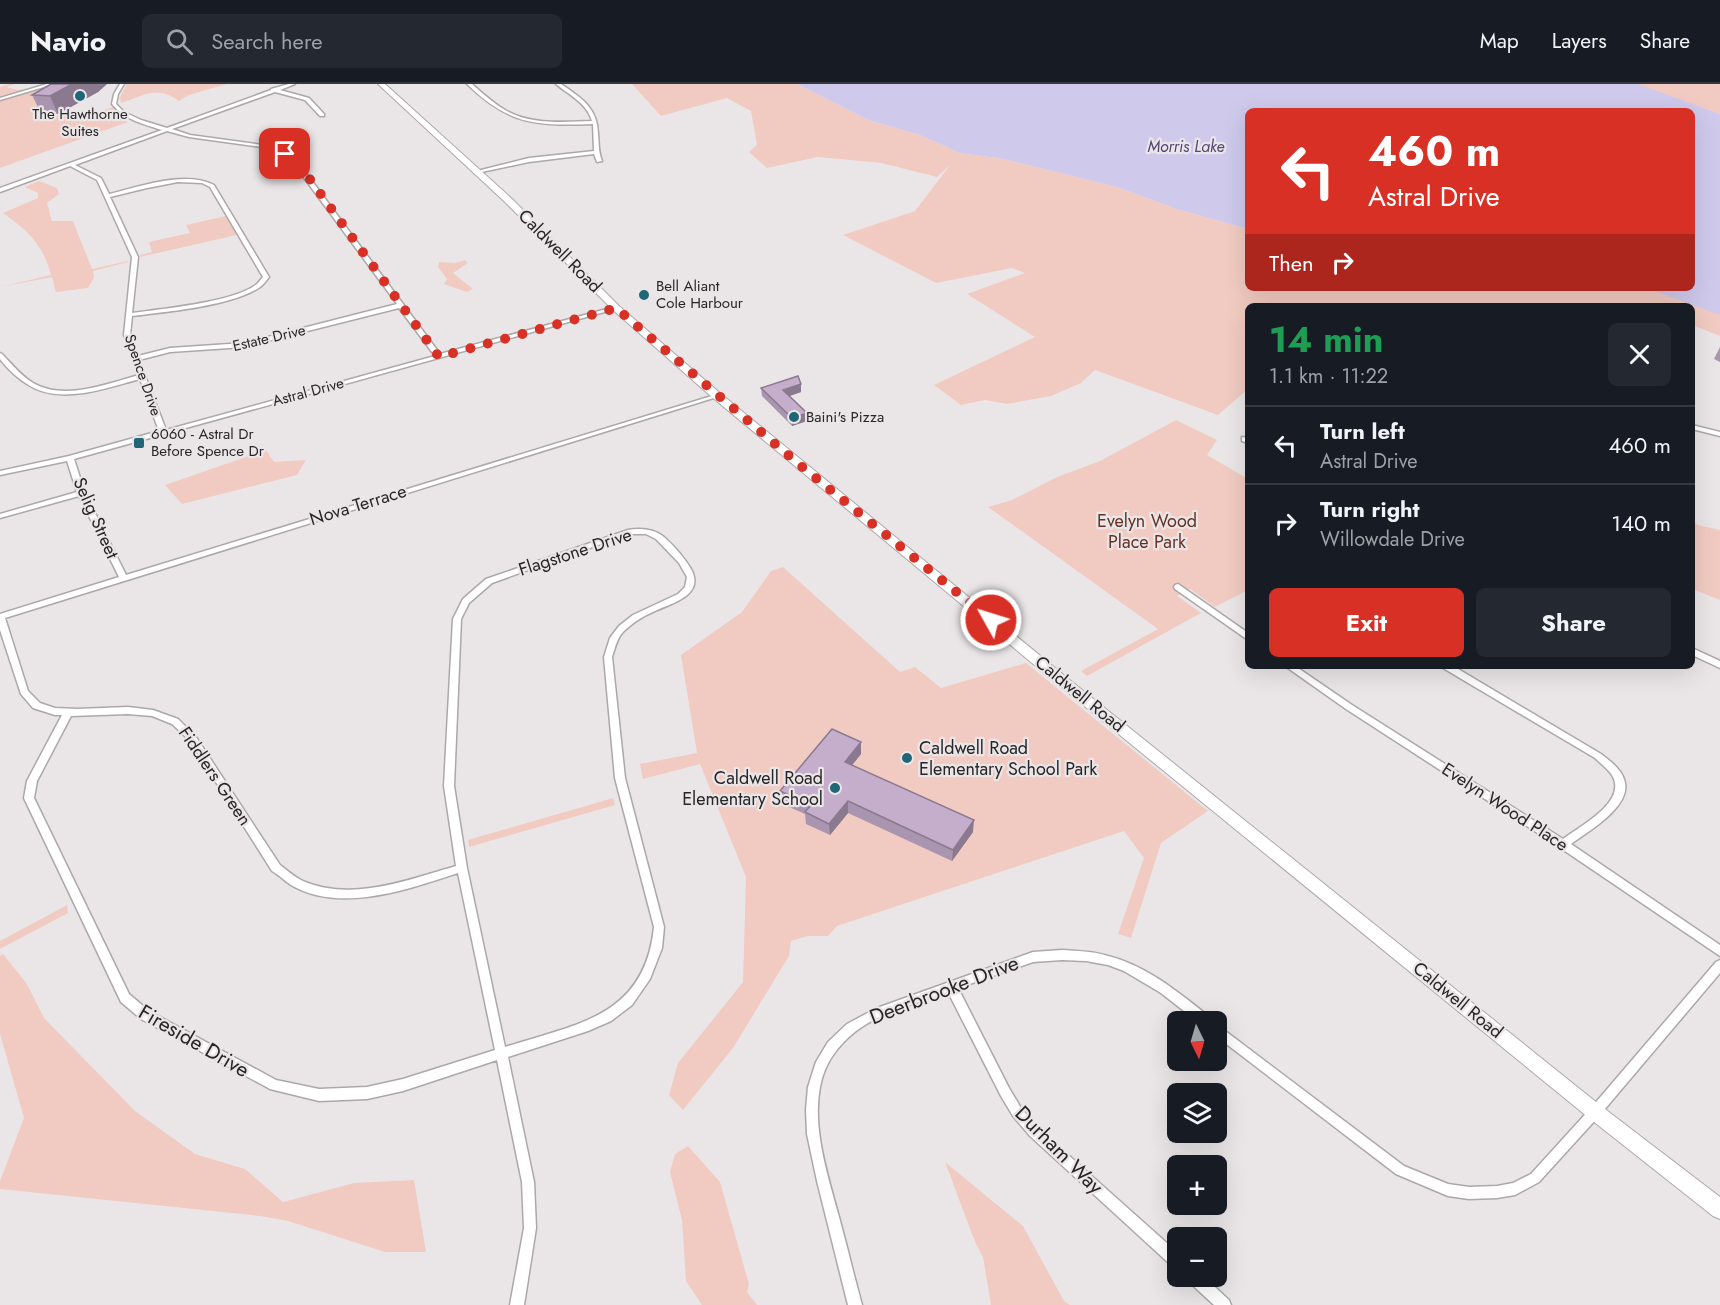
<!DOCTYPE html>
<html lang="en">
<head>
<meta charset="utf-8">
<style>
  :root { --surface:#171b24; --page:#242831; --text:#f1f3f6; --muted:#9ea1a6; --line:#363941; --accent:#d93025 }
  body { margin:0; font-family:Jost,sans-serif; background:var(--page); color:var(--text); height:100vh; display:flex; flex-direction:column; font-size:22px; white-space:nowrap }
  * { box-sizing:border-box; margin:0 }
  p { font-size:20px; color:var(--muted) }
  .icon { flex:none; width:33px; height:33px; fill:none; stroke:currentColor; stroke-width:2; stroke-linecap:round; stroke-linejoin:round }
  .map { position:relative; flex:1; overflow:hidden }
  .side { position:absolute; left:1245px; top:219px; width:450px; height:366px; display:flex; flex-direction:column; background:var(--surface); border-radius:9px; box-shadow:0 6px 24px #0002 }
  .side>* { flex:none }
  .guide { position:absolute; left:1245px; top:24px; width:450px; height:183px; border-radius:9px; box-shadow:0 6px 24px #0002; background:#d93025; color:#fff; overflow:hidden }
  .needle { width:39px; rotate:175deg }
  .tools { position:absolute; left:1167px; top:927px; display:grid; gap:12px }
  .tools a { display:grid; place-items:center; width:60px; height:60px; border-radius:9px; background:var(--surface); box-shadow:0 6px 24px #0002; font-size:30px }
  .pin { position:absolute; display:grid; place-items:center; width:51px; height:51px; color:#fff; margin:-26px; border-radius:12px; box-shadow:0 3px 9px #0006 }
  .me { position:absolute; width:66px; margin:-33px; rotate:309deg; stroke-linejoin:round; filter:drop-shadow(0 0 4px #0008) }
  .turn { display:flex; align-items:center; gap:21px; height:126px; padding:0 24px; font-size:27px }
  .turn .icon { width:78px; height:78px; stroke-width:2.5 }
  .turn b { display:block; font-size:42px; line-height:51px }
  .then { display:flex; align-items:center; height:57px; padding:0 24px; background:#0003; gap:12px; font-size:22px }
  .round { display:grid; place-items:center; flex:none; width:63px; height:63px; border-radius:9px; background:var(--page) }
  .head { display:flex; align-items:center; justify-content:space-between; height:102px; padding:0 24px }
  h1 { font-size:36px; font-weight:700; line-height:45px; color:#1e9e55 }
  .button { display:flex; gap:12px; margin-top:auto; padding:12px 24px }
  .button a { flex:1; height:69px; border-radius:9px; background:var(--accent); color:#fff; font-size:24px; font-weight:700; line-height:69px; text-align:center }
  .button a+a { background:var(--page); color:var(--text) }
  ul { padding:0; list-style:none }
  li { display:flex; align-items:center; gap:18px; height:78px; padding:0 24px; border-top:2px solid var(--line) }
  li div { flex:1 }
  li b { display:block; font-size:22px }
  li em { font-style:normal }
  header { display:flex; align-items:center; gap:36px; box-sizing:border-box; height:84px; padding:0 30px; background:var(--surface); border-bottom:2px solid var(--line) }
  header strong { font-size:28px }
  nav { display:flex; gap:33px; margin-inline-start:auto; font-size:21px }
  .search { width:420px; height:54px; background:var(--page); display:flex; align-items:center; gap:15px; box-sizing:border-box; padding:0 21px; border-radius:9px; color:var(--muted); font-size:22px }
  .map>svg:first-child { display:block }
</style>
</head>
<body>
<header>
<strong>Navio</strong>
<div class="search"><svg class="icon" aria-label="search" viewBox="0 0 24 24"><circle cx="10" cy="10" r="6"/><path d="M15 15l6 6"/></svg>Search here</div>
<nav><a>Map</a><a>Layers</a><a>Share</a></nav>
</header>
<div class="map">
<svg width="1720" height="1221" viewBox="0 0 1720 1221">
  <rect width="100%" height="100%" fill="#eae6e8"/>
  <!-- green -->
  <path fill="#f1cbc2" d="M10 0H15L6 3 18 6 60 0 51 13 32 27 34 30 48 33 61 31 68 34H78L113 23 119 26 110 31 128 38 0 84V3Z
    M127 0H227L189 11 179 17C156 1 146 11 121 19L120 13Z
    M632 0H797L868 36 920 51 960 69 1004 75 1117 103 1177 125 1248 145V204H1649L1720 227V252L1692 241V222H1248V305L1218 331 1095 286 1081 299 1051 312 1007 320 985 316 961 321 934 301 1035 253 967 210 1025 189 1012 184 936 199 843 151 915 127 950 81 937 93 881 79 818 73 767 84 749 68 757 61 751 27 727 14 661 32Z
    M1635 0H1720V30Z
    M39 97 57 104 59 110 47 119 52 137H73L92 185 128 177V178L93 187 94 194 88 204 56 208 52 193 0 203 51 191C43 160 28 147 3 129L38 114V109L25 103Z
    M226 132 237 151 140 173V171L152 168 149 158 190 149 186 141Z
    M465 176 468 179 453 189 473 205 467 208 444 200 447 195 438 183 439 178 455 179Z
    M1176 336 1217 356 1207 371 1248 395V506L1215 523 1190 505 1177 512 1201 529 1087 592 1081 587 1158 545 988 423 1012 416 1057 393 1100 377Z
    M266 366 274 378 306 376 297 391 182 420 165 401Z
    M1692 437 1698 441 1720 446V516L1692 505Z
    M783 483 900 588 915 583 941 604 1026 579 1208 727 1161 759 1131 854 1118 850 1144 774 1124 747 837 842 828 852H808L791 857 789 872 733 964 683 1026 669 1011 678 979 743 898 746 793 700 680 643 695 640 680 697 669 681 571 742 528 771 487Z
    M613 714 615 721 469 763 468 756Z
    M67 821 68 829 0 865V857Z
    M3 870 27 900 44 934 135 1027 195 1070 245 1085 283 1118 354 1099 414 1096 426 1168H385L288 1137 260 1132 0 1105V1097L24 1034 0 950V872Z
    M688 1062 720 1098 749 1200 747 1208 757 1221H702L686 1197 682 1136 670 1088 675 1070Z
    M945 1078 1023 1142 1064 1217 1070 1221H991L983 1173 975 1158Z"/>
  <!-- water -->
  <path fill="#cfc9ec" d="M797 0H1638L1720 30V231L1647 204H1692V27H1248V145L1177 125 1117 103 1004 75 960 69 920 51 868 36Z"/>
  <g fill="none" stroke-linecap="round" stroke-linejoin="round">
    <defs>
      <path id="street" d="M47 0H54L0 16V14Z
        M120 0H124L118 10 116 20 124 28 141 36 167 44 271 6V5L289 0H295L280 6 309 14 324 30V32H320L305 16 275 8 172 45 190 51 263 61 295 74 440 270 614 223 619 224 74 375 85 409 126 491 715 311H719L720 312 5 534 28 607 40 619 55 624 77 625 128 623 153 626 178 635 196 653 280 781C287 786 294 793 303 797 352 818 408 796 456 782L444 702 453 535 463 515 486 495 628 446C640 444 654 445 664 453 674 462 684 473 691 485 705 511 673 519 655 527 643 532 632 539 623 548 617 554 615 564 612 573L625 694 664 843 662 864 650 895 632 921 611 937 588 947 508 973 534 1098 536 1144 524 1221H510L524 1144 522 1098 497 976 403 1007 367 1015 319 1017 270 1005 141 935 121 918 24 714 27 697 62 631H55L33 624 21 610 0 546V530L119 493 79 412 0 434V430L77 408 67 377 0 391V387L69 372 159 347 140 295C105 304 60 322 27 300 16 293 8 285 0 275V269L2 270C12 280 20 291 33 299 65 317 106 300 139 291L124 251 132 173 97 96 70 82 0 108V104L162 46C143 40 125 36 112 20L114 10ZM167 47 189 53 262 63 291 76 397 220 244 259 170 264 138 272 130 251 132 232C165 228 233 222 260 203 263 201 266 197 269 193L214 101C184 86 139 103 109 110L101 94 75 81ZM178 98 202 99 210 103 263 193C261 195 259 198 257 200 235 218 162 225 132 229L138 173 110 113 147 104ZM399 224 435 272 166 346 139 276 170 268 244 263ZM629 450H646L656 455 679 479 687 493 685 503 678 510 633 531 619 542 610 554 604 573 615 694 654 843C645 933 577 940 505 963L467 784 454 702 461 535 469 519 492 499ZM128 630 152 632 172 640 190 657 272 787C279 791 285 797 291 801 340 830 409 805 458 789L495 966 403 995 367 1003 319 1005 276 996 149 927 129 910 34 714 37 697 71 632Z
        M467 0H472C482 9 493 19 505 26 531 41 563 38 592 37 587 19 569 11 556 0H561C581 14 597 23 598 49 599 59 598 67 602 77L597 78 594 70 529 78 477 89V87L529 74 594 67 593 40C536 42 509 41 467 0Z
        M1692 341 1720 348V352L1692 345Z
        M1242 353 1248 354V359L1242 357Z
        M1178 500 1248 549V556L1175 505 1174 503 1175 501Z
        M1692 564 1720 577V584L1692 571Z
        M1285 582H1295L1352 621 1563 755C1579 743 1619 722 1615 699 1614 689 1602 681 1595 674L1443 584 1442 582H1453L1601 670C1610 677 1623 686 1625 699 1630 724 1587 748 1571 760L1720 861V872L1559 763 1346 625Z
        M1062 866C1077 867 1093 867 1108 872 1148 882 1180 910 1211 934L1212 938H1198L1161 909 1124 887 1108 881 1086 877 1062 876 1033 878 958 904 1009 1004 1021 1024 1038 1044 1178 1169V1184L1173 1183 1030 1052 1013 1032 1001 1012 948 908C918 919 883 927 856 947 838 961 824 980 820 1003 812 1045 828 1092 839 1133 847 1162 854 1192 862 1221H848L817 1097 807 1050 806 1026 808 1003 816 978 828 958 847 940 877 924 1033 868Z
        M1720 876V889L1599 1032 1539 1098 1515 1111 1497 1114 1469 1115 1448 1112 1396 1090 1216 952V940L1404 1082 1448 1100 1469 1103 1497 1102 1513 1099 1531 1090 1591 1024 1716 878Z
        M1187 1192H1203L1229 1216 1231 1221H1214L1188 1197Z"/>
      <path id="secondary" d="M378 0H385L511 114 619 222 721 310 1071 597 1601 1022 1720 1113V1135L1713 1132 1589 1034 1061 603 713 314 613 226 505 118Z"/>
    </defs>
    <!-- street casing -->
    <use href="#street" stroke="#aca8aa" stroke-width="3"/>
    <!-- secondary casing -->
    <use href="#secondary" stroke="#aca8aa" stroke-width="2"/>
    <!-- street -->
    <use href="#street" fill="#fff" fill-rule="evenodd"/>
    <!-- secondary -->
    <use href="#secondary" fill="#fff" fill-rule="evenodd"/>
  </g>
  <!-- wall -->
  <path fill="#a995af" d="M51 0H107L98 8 58 30 41 29 32 11Z
    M1720 263V278L1714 275Z
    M761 304 801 308 789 312 807 329V337L792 342 762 312Z
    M861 658V670L852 681 973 748 952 777 848 729 830 751 806 740 805 730 780 719V707Z"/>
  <!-- shaded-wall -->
  <path fill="#8a798f" d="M72 0H107L98 8 58 30 50 12Z
    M801 300V308L784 314 783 306Z
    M807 329V337L792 342V334Z
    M861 658V670L845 690V678Z
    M848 717V729L830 751 829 740Z
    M974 736 973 748 952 777 953 766Z"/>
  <!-- building -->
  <path fill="#c5adcc" stroke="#8a798f" stroke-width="1.5" d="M51 0H72L50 12 32 11Z
    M798 292 801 300 783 306 807 329 792 334 761 304Z
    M832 645 861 658 845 678 974 736 953 766 848 717 829 740 805 728 811 721 780 707Z"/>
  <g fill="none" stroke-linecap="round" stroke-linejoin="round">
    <!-- route -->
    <path stroke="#d93025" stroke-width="10" stroke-dasharray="0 18" d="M285 70 301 83 439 273 616 224 801 382 991 536"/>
  </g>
  <!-- markers -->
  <g fill="#216677" stroke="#eae6e8" stroke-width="2">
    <circle cx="80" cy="12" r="6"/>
    <circle cx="644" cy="211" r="6"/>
    <circle cx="794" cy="333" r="6"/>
    <rect x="133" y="353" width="12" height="12" rx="3"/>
    <circle cx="907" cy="674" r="6"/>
    <circle cx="835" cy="704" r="6"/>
  </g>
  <g text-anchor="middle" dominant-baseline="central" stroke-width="4.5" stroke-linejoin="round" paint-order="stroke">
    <!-- far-poi labels -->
    <g font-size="15" fill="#272526" stroke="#eae6e8" text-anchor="start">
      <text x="80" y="30" text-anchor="middle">The Hawthorne<tspan x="80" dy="17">Suites</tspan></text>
      <text x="656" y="202">Bell Aliant<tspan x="656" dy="17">Cole Harbour</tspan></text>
      <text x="806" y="333">Baini's Pizza</text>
      <text x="151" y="350">6060 - Astral Dr<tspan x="151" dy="17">Before Spence Dr</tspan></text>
    </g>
    <!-- far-street labels -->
    <g font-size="15" fill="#272526" stroke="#eae6e8">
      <text transform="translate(269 254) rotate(-13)">Estate Drive</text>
      <text transform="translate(143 291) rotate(71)">Spence Drive</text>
      <text transform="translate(308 308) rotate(-15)">Astral Drive</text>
    </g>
    <!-- far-water labels -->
    <g font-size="16" font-style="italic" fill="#514677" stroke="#eae6e8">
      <text x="1186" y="62">Morris Lake</text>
    </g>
    <!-- street labels -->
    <g font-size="18" fill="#272526" stroke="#eae6e8">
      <text transform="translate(560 167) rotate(45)">Caldwell Road</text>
      <text transform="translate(358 421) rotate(-17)">Nova Terrace</text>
      <text transform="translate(96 434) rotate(66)">Selig Street</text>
      <text transform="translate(575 468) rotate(-18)">Flagstone Drive</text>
      <text transform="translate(1080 610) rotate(39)">Caldwell Road</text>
      <text transform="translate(215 692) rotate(56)">Fiddlers Green</text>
      <text transform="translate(1505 723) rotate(33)">Evelyn Wood Place</text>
      <text transform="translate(1458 916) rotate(39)">Caldwell Road</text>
    </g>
    <!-- park labels -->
    <g font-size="18" fill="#663125" stroke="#eae6e8">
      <text x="1147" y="437">Evelyn Wood<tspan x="1147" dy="21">Place Park</tspan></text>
    </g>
    <!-- poi labels -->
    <g font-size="18" fill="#272526" stroke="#eae6e8" text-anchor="start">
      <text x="919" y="664">Caldwell Road<tspan x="919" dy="21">Elementary School Park</tspan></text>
      <text x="823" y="694" text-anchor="end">Caldwell Road<tspan x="823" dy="21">Elementary School</tspan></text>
    </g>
    <!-- near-street labels -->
    <g font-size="21" fill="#272526" stroke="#eae6e8">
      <text transform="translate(944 906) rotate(-21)">Deerbrooke Drive</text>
      <text transform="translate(194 957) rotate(30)">Fireside Drive</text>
      <text transform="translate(1059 1066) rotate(45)">Durham Way</text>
    </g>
  </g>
</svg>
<div class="tools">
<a><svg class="needle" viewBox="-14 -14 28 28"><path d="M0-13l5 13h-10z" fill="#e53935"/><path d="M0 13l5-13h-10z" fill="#9ea1a6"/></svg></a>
<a><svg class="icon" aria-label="layers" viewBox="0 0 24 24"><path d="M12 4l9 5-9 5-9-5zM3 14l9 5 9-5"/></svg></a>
<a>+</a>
<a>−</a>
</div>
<div class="pin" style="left:285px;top:70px;background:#d93025"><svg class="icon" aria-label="arrive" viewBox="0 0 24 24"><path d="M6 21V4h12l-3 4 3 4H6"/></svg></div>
<svg class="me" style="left:991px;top:536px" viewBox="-20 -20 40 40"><circle r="17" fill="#d93025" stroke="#fff" stroke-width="3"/><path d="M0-11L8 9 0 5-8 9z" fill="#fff"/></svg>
<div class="guide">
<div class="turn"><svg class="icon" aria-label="left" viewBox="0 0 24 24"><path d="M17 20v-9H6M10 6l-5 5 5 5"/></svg><div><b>460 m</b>Astral Drive</div></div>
<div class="then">Then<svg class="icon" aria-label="right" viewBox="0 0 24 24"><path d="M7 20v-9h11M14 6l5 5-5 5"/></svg></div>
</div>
<section class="side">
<div class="head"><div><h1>14 min</h1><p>1.1 km · 11:22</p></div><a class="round"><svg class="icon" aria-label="close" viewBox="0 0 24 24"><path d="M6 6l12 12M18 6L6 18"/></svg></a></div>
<ul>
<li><svg class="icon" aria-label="left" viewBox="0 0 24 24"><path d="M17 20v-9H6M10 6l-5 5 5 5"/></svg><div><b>Turn left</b><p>Astral Drive</p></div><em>460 m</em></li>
<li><svg class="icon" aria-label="right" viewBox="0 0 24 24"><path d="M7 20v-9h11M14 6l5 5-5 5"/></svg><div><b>Turn right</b><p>Willowdale Drive</p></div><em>140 m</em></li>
</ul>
<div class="button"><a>Exit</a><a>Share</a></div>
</section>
</div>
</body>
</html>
